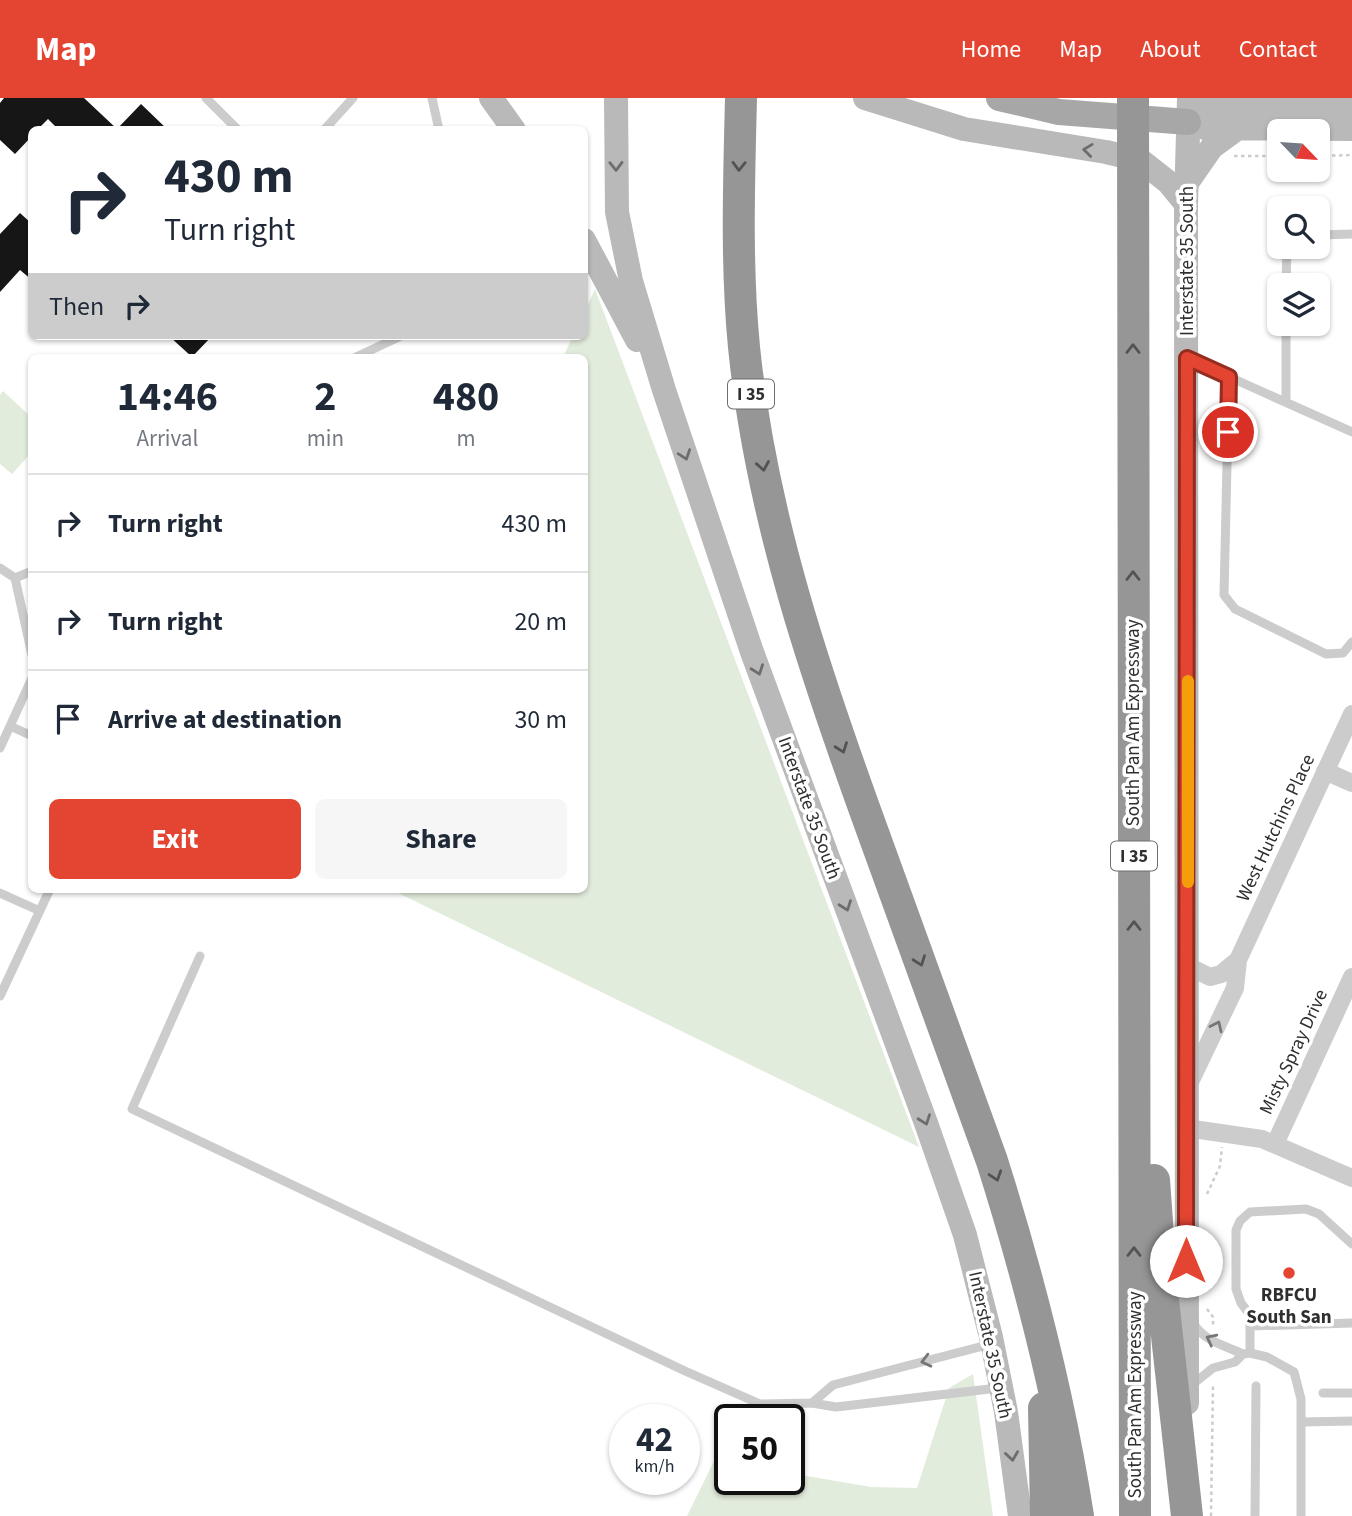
<!DOCTYPE html>
<html lang="en">
<head>
<meta charset="utf-8">
<style>
  :root { --surface:#fff; --page:#f6f6f7; --text:#1f2937; --muted:#747a83; --line:#e0e1e3; --accent:#e44432 }
  body { margin:0; font-family:"Source Sans 3",sans-serif; background:var(--page); color:var(--text); height:100vh; display:flex; flex-direction:column; font-size:26px; white-space:nowrap }
  * { box-sizing:border-box; margin:0 }
  p { font-size:23px; color:var(--muted) }
  .icon { flex:none; width:38px; height:38px; fill:none; stroke:currentColor; stroke-width:2; stroke-linecap:round; stroke-linejoin:round }
  .map { position:relative; flex:1; overflow:hidden }
  .panel { position:absolute; left:28px; top:256px; width:560px; height:539px; display:flex; flex-direction:column; background:var(--surface); border-radius:10px; box-shadow:0 2px 5px #0004 }
  .panel>* { flex:none }
  .banner { position:absolute; left:28px; top:28px; width:560px; height:214px; border-radius:10px; box-shadow:0 2px 5px #0004; background:#fff; color:var(--text); overflow:hidden }
  .needle { width:46px; rotate:115deg }
  .fabs { position:absolute; left:1267px; top:21px; display:grid; gap:14px }
  .fabs a { display:grid; place-items:center; width:63px; height:63px; border-radius:10px; background:var(--surface); box-shadow:0 2px 5px #0004; font-size:35px }
  .speed { position:absolute; left:609px; top:1306px; display:flex; gap:14px; font-size:35px; font-weight:700; text-align:center }
  .speed>* { display:grid; place-content:center; width:91px; height:91px; border-radius:50%; background:var(--surface); box-shadow:0 2px 5px #0004; line-height:1 }
  .speed small { font-size:18px; font-weight:400 }
  .speed .limit { border:4px solid #111; border-radius:10px; background:#fff; color:#111 }
  .pin { position:absolute; display:grid; place-items:center; width:60px; height:60px; color:#fff; margin:-30px; border:4px solid #fff; border-radius:50%; box-shadow:0 2px 7px #0007 }
  .me { position:absolute; width:77px; margin:-38px; rotate:0deg; stroke-linejoin:round; filter:drop-shadow(0 0 5px #0008) }
  .turn { display:flex; align-items:center; gap:24px; height:147px; padding:0 21px; font-size:32px }
  .turn .icon { width:91px; height:91px; stroke-width:2.5 }
  .turn b { display:block; font-size:49px; line-height:60px }
  .then { display:flex; align-items:center; height:66px; padding:0 21px; background:#0003; gap:14px; font-size:26px }
  .eta { display:flex; justify-content:space-evenly; align-items:center; height:119px; text-align:center }
  .eta b { font-size:42px; font-weight:700; line-height:49px }
  .primary-button { display:flex; gap:14px; margin-top:auto; padding:14px 21px }
  .primary-button a { flex:1; height:80px; border-radius:10px; background:var(--accent); color:#fff; font-size:28px; font-weight:700; line-height:80px; text-align:center }
  .primary-button a+a { background:var(--page); color:var(--text) }
  ul { padding:0; list-style:none }
  li { display:flex; align-items:center; gap:21px; height:98px; padding:0 21px; border-top:2px solid var(--line) }
  li div { flex:1 }
  li b { display:block; font-size:26px }
  li em { font-style:normal }
  header { display:flex; align-items:center; gap:42px; box-sizing:border-box; height:98px; padding:0 35px; background:var(--accent); color:#fff }
  header strong { font-size:33px }
  nav { display:flex; gap:38px; margin-inline-start:auto; font-size:24px }
  .map>svg:first-child { display:block }
</style>
</head>
<body>
<header>
<strong>Map</strong>
<nav><a>Home</a><a>Map</a><a>About</a><a>Contact</a></nav>
</header>
<div class="map">
<svg width="1352" height="1418" viewBox="0 0 1352 1418">
  <rect width="100%" height="100%" fill="#fff"/>
  <!-- green -->
  <path fill="#e2ecdd" d="M595 191 919 1049 390 791H584V259H563L573 238H584L585 213Z
    M3 293 31 319V355L12 376 0 366V297Z
    M973 1276 993 1418H687L715 1361 730 1364V1381H789V1375L871 1389 917 1390 949 1290Z"/>
  <!-- building -->
  <path fill="#161616" d="M4 0H84L117 31 141 6 168 32H59L48 21 37 32H32V38L15 56 0 42V5Z
    M20 115 32 126V182L20 172 0 194V136Z
    M169 238H212L192 259Z"/>
  <g fill="none" stroke-linecap="round" stroke-linejoin="round">
    <!-- path -->
    <path stroke="#ccc" stroke-width="2.5" stroke-dasharray="3.5 3.5" stroke-linecap="butt" d="M1234 58H1279
      M1318 58 1352 57
      M1207 1096 1220 1068 1222 1049
      M1207 1211 1213 1219V1230
      M1211 1418 1213 1286"/>
    <!-- lane -->
    <path stroke="#ccc" stroke-width="9" d="M206 0 238 32
      M432 0 439 32
      M324 32 353 0
      M1318 137 1352 136
      M1286 187 1287 149
      M356 259 401 238
      M1187 260 1352 334
      M1229 279 1224 497 1235 511 1326 556 1343 555 1352 544
      M1286 304V226
      M0 470 15 480 32 557
      M15 480 32 473
      M10 628 32 638
      M0 650 32 580
      M0 795 40 813
      M200 858 132 1011 685 1273 760 1306 812 1305 836 1309 998 1290
      M0 898 50 791
      M1193 1225C1205 1244 1224 1247 1243 1256
      M1250 1228 1352 1225
      M1250 1255 1267 1259 1294 1274 1301 1301V1418
      M1193 1286 1213 1270 1235 1264 1243 1256 1250 1255V1217L1241 1205 1236 1191V1132L1240 1123 1250 1114 1306 1111 1319 1116 1352 1146
      M1323 1295H1352
      M812 1305 833 1287 991 1246
      M1302 1324 1352 1323
      M1255 1418 1256 1288"/>
    <!-- street -->
    <path stroke="#ccc" stroke-width="18" d="M1325 673 1352 685
      M1188 868 1210 879 1221 876 1238 862
      M1189 986 1235 890 1238 862 1352 616
      M1186 1030 1262 1041 1352 1080
      M1275 1046 1352 879"/>
    <!-- secondary -->
    <path stroke="#b9b9b9" stroke-width="24" d="M491 0 514 32
      M616 0 617 114 631 183 664 292 752 554 926 1025 965 1137 991 1239 1006 1314 1020 1418
      M865 0 964 31 1106 54 1140 62 1168 84 1186 106
      M1188 24 1203 11 1352 10
      M1188 24 1205 30 1352 31
      M1187 85 1212 49 1238 30
      M584 142 637 242
      M1187 1305 1186 106 1189 0"/>
    <!-- primary -->
    <path stroke="#a7a7a7" stroke-width="26" d="M999 0 1059 14 1188 24"/>
    <!-- highway -->
    <path stroke="#969696" stroke-width="32" d="M741 0C739 82 736 167 744 249 761 419 817 581 875 740 914 848 953 955 992 1063 1029 1180 1059 1297 1078 1418
      M1133 0 1135 1418
      M1154 1082 1162 1193 1187 1418
      M1044 1310 1046 1418"/>
  </g>
  <!-- one-way arrows -->
  <defs><path id="oneway-chevron" d="M-2-3.5L2.5 0L-2 3.5" fill="none" stroke-width="1.6" stroke-linecap="round" stroke-linejoin="round" transform="scale(1.75)"/></defs>
  <g stroke="#6d6d6d">
    <use href="#oneway-chevron" transform="translate(1088 52) rotate(-173)"/>
    <use href="#oneway-chevron" transform="translate(616 68) rotate(89)"/>
    <use href="#oneway-chevron" transform="translate(685 357) rotate(71)"/>
    <use href="#oneway-chevron" transform="translate(758 572) rotate(70)"/>
    <use href="#oneway-chevron" transform="translate(846 808) rotate(70)"/>
    <use href="#oneway-chevron" transform="translate(925 1022) rotate(70)"/>
    <use href="#oneway-chevron" transform="translate(1012 1358) rotate(82)"/>
  </g>
  <g stroke="#535353">
    <use href="#oneway-chevron" transform="translate(739 68) rotate(91)"/>
    <use href="#oneway-chevron" transform="translate(1133 251) rotate(-90)"/>
    <use href="#oneway-chevron" transform="translate(763 368) rotate(80)"/>
    <use href="#oneway-chevron" transform="translate(1133 478) rotate(-90)"/>
    <use href="#oneway-chevron" transform="translate(842 650) rotate(70)"/>
    <use href="#oneway-chevron" transform="translate(1134 828) rotate(-90)"/>
    <use href="#oneway-chevron" transform="translate(920 863) rotate(70)"/>
    <use href="#oneway-chevron" transform="translate(996 1078) rotate(72)"/>
    <use href="#oneway-chevron" transform="translate(1134 1154) rotate(-90)"/>
  </g>
  <g stroke="#767676">
    <use href="#oneway-chevron" transform="translate(1217 928) rotate(-65)"/>
    <use href="#oneway-chevron" transform="translate(1211 1241) rotate(-153)"/>
    <use href="#oneway-chevron" transform="translate(926 1263) rotate(166)"/>
  </g>
  <g fill="none" stroke-linecap="round" stroke-linejoin="round">
    <defs>
      <path id="route" d="M1186 1163 1187 260 1229 279 1228 334"/>
    </defs>
    <!-- route casing -->
    <use href="#route" stroke="#942c20" stroke-width="18"/>
    <!-- route -->
    <use href="#route" stroke="#e44432" stroke-width="12"/>
    <!-- slow -->
    <path stroke="#f59e0b" stroke-width="12" d="M1188 583V784"/>
  </g>
  <!-- markers -->
  <circle fill="#e44432" stroke="#fff" stroke-width="2.5" cx="1289" cy="1175" r="7"/>
  <g text-anchor="middle" dominant-baseline="central" stroke-width="7" stroke-linejoin="round" paint-order="stroke">
    <!-- shield labels -->
    <g fill="#fff" stroke="#6d6d6d" stroke-width="2">
      <rect x="728" y="281.5" width="46" height="29" rx="5"/>
      <rect x="1111" y="743.5" width="46" height="29" rx="5"/>
    </g>
    <g font-size="18" font-weight="bold" fill="#2f2f2f">
      <text x="751" y="296">I 35</text>
      <text x="1134" y="758">I 35</text>
    </g>
    <!-- street labels -->
    <g font-size="19" fill="#2f2f2f" stroke="#fff">
      <text transform="translate(1187 163) rotate(-90)">Interstate 35 South</text>
      <text transform="translate(1133 625) rotate(-90)">South Pan Am Expressway</text>
      <text transform="translate(809 710) rotate(70)">Interstate 35 South</text>
      <text transform="translate(1276 730) rotate(-65)">West Hutchins Place</text>
      <text transform="translate(1294 954) rotate(-65)">Misty Spray Drive</text>
      <text transform="translate(990 1247) rotate(78)">Interstate 35 South</text>
      <text transform="translate(1135 1297) rotate(-90)">South Pan Am Expressway</text>
    </g>
    <!-- poi labels -->
    <g font-size="19" font-weight="bold" fill="#2f2f2f" stroke="#fff">
      <text x="1289" y="1197">RBFCU<tspan x="1289" dy="22">South San</tspan></text>
    </g>
  </g>
</svg>
<div class="fabs">
<a><svg class="needle" viewBox="-14 -14 28 28"><path d="M0-13l5 13h-10z" fill="#e53935"/><path d="M0 13l5-13h-10z" fill="#747a83"/></svg></a>
<a><svg class="icon" aria-label="search" viewBox="0 0 24 24"><circle cx="10" cy="10" r="6"/><path d="M15 15l6 6"/></svg></a>
<a><svg class="icon" aria-label="layers" viewBox="0 0 24 24"><path d="M12 4l9 5-9 5-9-5zM3 14l9 5 9-5"/></svg></a>
</div>
<div class="speed"><div>42<small>km/h</small></div><div class="limit">50</div></div>
<div class="pin" style="left:1228px;top:334px;background:#d93025"><svg class="icon" aria-label="arrive" viewBox="0 0 24 24"><path d="M6 21V4h12l-3 4 3 4H6"/></svg></div>
<svg class="me" style="left:1186px;top:1163px" viewBox="-20 -20 40 40"><circle r="19" fill="#fff"/><path d="M0-13L10 11 0 6-10 11z" fill="#e44432"/></svg>
<div class="banner">
<div class="turn"><svg class="icon" aria-label="right" viewBox="0 0 24 24"><path d="M7 20v-9h11M14 6l5 5-5 5"/></svg><div><b>430 m</b>Turn right</div></div>
<div class="then">Then<svg class="icon" aria-label="right" viewBox="0 0 24 24"><path d="M7 20v-9h11M14 6l5 5-5 5"/></svg></div>
</div>
<section class="panel">
<div class="eta">
<div><b>14:46</b><p>Arrival</p></div>
<div><b>2</b><p>min</p></div>
<div><b>480</b><p>m</p></div>
</div>
<ul>
<li><svg class="icon" aria-label="right" viewBox="0 0 24 24"><path d="M7 20v-9h11M14 6l5 5-5 5"/></svg><div><b>Turn right</b></div><em>430 m</em></li>
<li><svg class="icon" aria-label="right" viewBox="0 0 24 24"><path d="M7 20v-9h11M14 6l5 5-5 5"/></svg><div><b>Turn right</b></div><em>20 m</em></li>
<li><svg class="icon" aria-label="arrive" viewBox="0 0 24 24"><path d="M6 21V4h12l-3 4 3 4H6"/></svg><div><b>Arrive at destination</b></div><em>30 m</em></li>
</ul>
<div class="primary-button"><a>Exit</a><a>Share</a></div>
</section>
</div>
</body>
</html>
